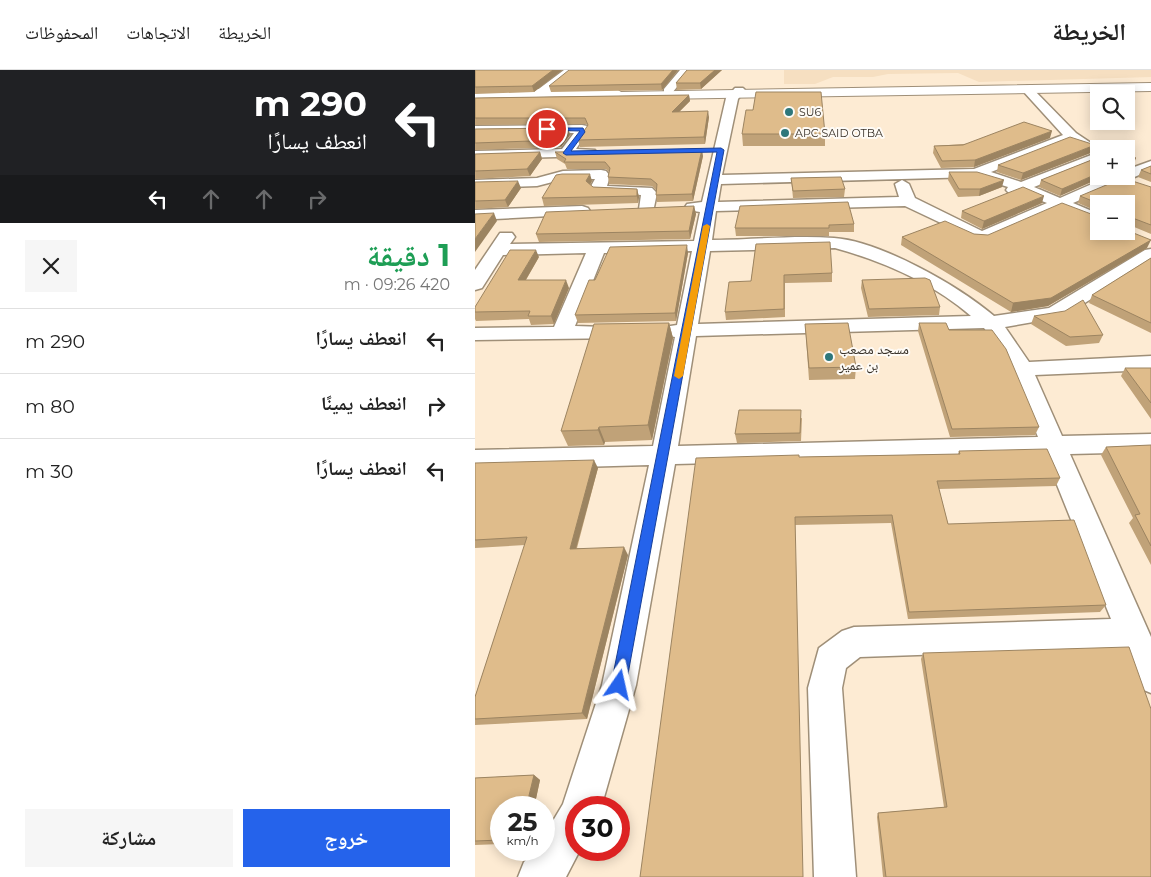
<!DOCTYPE html>
<html lang="ar">
<head>
<meta charset="utf-8">
<style>
  :root { --surface:#fff; --page:#f6f6f6; --text:#222; --muted:#767676; --line:#e0e0e0; --accent:#2563eb }
  body { margin:0; font-family:Montserrat,"Noto Naskh Arabic",sans-serif; background:var(--page); color:var(--text); direction:rtl; height:100vh; display:flex; flex-direction:column; font-size:19px; white-space:nowrap }
  * { box-sizing:border-box; margin:0 }
  p { font-size:16px; color:var(--muted) }
  .icon { flex:none; width:28px; height:28px; fill:none; stroke:currentColor; stroke-width:2; stroke-linecap:round; stroke-linejoin:round }
  .map { position:relative; flex:1; overflow:hidden; direction:ltr }
  .drawer { display:flex; flex-direction:column; background:var(--surface); width:475px }
  .drawer>* { flex:none }
  .hud { background:#202124; color:#fff; overflow:hidden }
  .controls { position:absolute; left:615px; top:15px; display:grid; gap:10px }
  .controls a { display:grid; place-items:center; width:45px; height:45px; border-radius:0px; background:var(--surface); box-shadow:0 2px 12px #0003; font-size:25px }
  .speed { position:absolute; left:15px; top:726px; display:flex; gap:10px; font-size:25px; font-weight:700; text-align:center }
  .speed>* { display:grid; place-content:center; width:65px; height:65px; border-radius:50%; background:var(--surface); box-shadow:0 2px 12px #0003; line-height:1 }
  .speed small { font-size:12px; font-weight:400 }
  .speed .limit { border:8px solid #d22; background:#fff; color:#111 }
  .pin { position:absolute; display:grid; place-items:center; width:42px; height:42px; color:#fff; margin:-21px; border:2px solid #fff; border-radius:50%; box-shadow:0 1px 5px #0007 }
  .me { position:absolute; width:55px; margin:-28px; rotate:11deg; stroke-linejoin:round; filter:drop-shadow(0 0 4px #0008) }
  .turn { display:flex; align-items:center; gap:18px; height:105px; padding:0 25px; font-size:22px }
  .turn .icon { width:65px; height:65px; stroke-width:2.5 }
  .turn b { display:block; font-size:35px; line-height:42px }
  .lanes { display:flex; align-items:center; height:48px; padding:0 25px; background:#0003; justify-content:center; gap:25px; direction:ltr }
  .lanes .off { opacity:.35 }
  .round { display:grid; place-items:center; flex:none; width:52px; height:52px; border-radius:0px; background:var(--page) }
  .summary { display:flex; align-items:center; justify-content:space-between; height:85px; padding:0 25px }
  h1 { font-size:30px; font-weight:700; line-height:38px; color:#1e9e55 }
  .cta { display:flex; gap:10px; margin-top:auto; padding:10px 25px }
  .cta a { flex:1; height:58px; border-radius:0px; background:var(--accent); color:#fff; font-size:20px; font-weight:700; line-height:58px; text-align:center }
  .cta a+a { background:var(--page); color:var(--text) }
  ul { padding:0; list-style:none }
  li { display:flex; align-items:center; gap:15px; height:65px; padding:0 25px; border-top:1px solid var(--line) }
  li div { flex:1 }
  li b { display:block; font-size:19px }
  li em { font-style:normal }
  header { display:flex; align-items:center; gap:30px; box-sizing:border-box; height:70px; padding:0 25px; background:var(--surface); border-bottom:1px solid var(--line) }
  header strong { font-size:24px }
  nav { display:flex; gap:28px; margin-inline-start:auto; font-size:18px }
  main { display:flex; flex:1; min-height:0 }
  .map>svg:first-child { display:block }
</style>
</head>
<body>
<header>
<strong>الخريطة</strong>
<nav><a>الخريطة</a><a>الاتجاهات</a><a>المحفوظات</a></nav>
</header>
<main>
<div class="map">
<svg width="676" height="807" viewBox="0 0 676 807">
  <rect width="100%" height="100%" fill="#fdebd3"/>
  <!-- built -->
  <path fill="#f6dfc1" d="M309 0H676V7L504 12 483 3 413 4 398 7H358L340 14H309Z"/>
  <g fill="none" stroke-linecap="round" stroke-linejoin="round">
    <defs>
      <path id="minor" d="M89 0H101L69 25H61V21Z
        M205 0H216L197 23H189V19Z
        M552 16 556 17 601 63 616 73 609 77 595 71 516 102 546 112 624 82V91L559 117 585 128 635 106H651V100L676 91V100L598 133 624 144V155L585 139 516 170 504 171 430 136 241 141 237 170C277 170 319 165 359 168 405 171 484 216 519 246L574 238 670 180 676 179V192L587 247 530 257 554 292 676 286V300L560 305 587 366 676 364V382L595 384 676 567V623L664 618 648 578 385 587 371 598 367 618 381 807H339L333 618 344 578 367 561 379 557 636 549 570 385 200 394 161 615 126 738H101V780H105L91 807H43L49 792 61 780H69V766L88 734 127 615 174 395 0 400V380L178 376 200 267 189 265 186 261 189 257 202 255 217 181 129 183 100 256 159 258 162 262 159 266 152 268 0 270V258L79 257 111 183 28 185 7 218 0 220V200L25 163H37L40 167 35 174 219 171 225 142 212 140 210 137 212 134 227 132 251 28 260 18H268L270 20 263 29 247 105 499 99 588 65 548 21 546 19ZM501 107 533 117 531 120 534 123H546L572 133 507 161 440 128 434 114 427 110 420 114 424 127 243 132 246 114ZM360 178C407 191 458 213 496 246L223 254 235 181ZM509 258 530 286 563 367 203 376 221 266Z
        M107 55 112 56 113 61 101 79 120 80 122 83 120 86 0 89V81L87 79 99 63 0 64V56Z
        M126 100 131 101 135 106 132 116 177 118 182 123 178 142 172 144 164 139 166 125 120 123 115 118 120 109H89L62 116 0 118V110L62 108 88 101Z
        M107 136 113 138 115 141 113 144 0 150V140Z"/>
      <path id="major" d="M676 13V21L121 30 115 26 0 28V20L140 18 146 22Z"/>
    </defs>
    <!-- minor casing -->
    <use href="#minor" stroke="#9f8f78" stroke-width="3"/>
    <!-- major casing -->
    <use href="#major" stroke="#9f8f78" stroke-width="2"/>
    <!-- minor -->
    <use href="#minor" fill="#fff" fill-rule="evenodd"/>
    <!-- major -->
    <use href="#major" fill="#fff" fill-rule="evenodd"/>
  </g>
  <!-- wall -->
  <path fill="#c0a278" d="M0 0H87L59 22 0 24Z
    M203 0 187 20 76 22 74 16Z
    M212 0H247L226 19 202 20 201 13Z
    M214 25 215 31 204 42 234 47 230 74 105 77 103 70 113 56 112 54 0 55V28Z
    M93 58 95 65 86 77 0 80V59Z
    M267 64H350V76H268Z
    M575 68 499 97 466 98 458 83 459 76Z
    M65 82 67 89 55 106 0 109V84Z
    M80 82 228 86 218 131 182 132 181 125V120L177 116 134 114 133 107 134 102 131 99H92L90 94 82 89Z
    M618 82 546 110 522 102 523 95Z
    M624 87 585 126 564 117 566 110Z
    M676 96V112L663 107 666 100Z
    M474 102 527 117 504 126 483 127 473 110Z
    M316 108 370 119 369 127 318 128Z
    M117 111 115 115 118 117 162 119 164 127 163 133 69 136 67 128Z
    M0 112 46 118 33 137 0 139Z
    M676 117V164L652 154 651 155V134H624V142L603 133 605 126Z
    M567 133 507 159 486 148 487 141Z
    M219 136 221 144 215 169 64 172 61 164Z
    M379 154V162H354V166H261L260 158Z
    M499 164 672 178 573 236 536 242 426 175 427 167Z
    M281 174 357 203V212L310 213V247L251 250 250 242 276 211Z
    M213 183 201 251 103 253 100 245Z
    M64 187 51 210 94 218 79 254 56 255 54 249 1 251 0 249V237Z
    M676 188V263L614 233 617 225Z
    M387 210 465 237 464 245 393 247 386 218Z
    M559 246 628 265 624 273 591 276 556 254Z
    M194 253 198 268 177 370 130 372 129 375 93 376 86 361Z
    M444 253 474 260 564 357 560 365 475 367 443 261Z
    M330 254 381 297 380 309 334 310Z
    M650 298H676V349L646 306Z
    M327 348 326 371 262 373 260 364Z
    M676 375V495L654 453 658 448 626 385 631 377Z
    M484 381 585 408 581 416 464 419 473 454 631 535 625 542 433 549 416 453 320 455 165 807 324 387 483 384Z
    M0 393 123 398 102 478 153 485 112 649 0 655V627L50 475 0 478Z
    M448 583 676 807H408L402 747 403 743 469 737 446 589Z
    M59 705 65 710 59 738H26V774L0 775V708Z"/>
  <!-- shaded-wall -->
  <path fill="#9c8461" d="M78 0H87L59 22 57 16Z
    M198 0H203L187 20 186 14Z
    M240 0H247L226 19 225 13Z
    M214 25 215 31 198 48 197 42Z
    M233 41 234 47 230 74 229 67Z
    M93 58 95 65 86 77 84 70Z
    M577 61 575 68 499 97 500 90Z
    M620 75 618 82 546 110 548 103Z
    M227 79 228 86 218 131 217 124Z
    M65 82 67 89 55 106 52 99Z
    M661 88 658 96 651 98 652 92Z
    M624 103V106H630L585 126 587 119Z
    M115 104 117 111 113 118 111 111Z
    M529 110 527 117 504 126 505 119Z
    M43 111 46 118 33 137 30 130Z
    M162 119 164 127 163 133 162 126Z
    M569 126 567 133 507 159 509 151Z
    M219 136 221 144 215 169 214 161Z
    M19 143 22 151 0 182V169Z
    M676 170 672 178 573 236 536 242 538 233Z
    M212 175 213 183 201 251 200 243Z
    M61 180 64 187 46 218 43 210Z
    M91 210 94 218 79 254 76 246Z
    M194 253 198 268 177 370 173 355Z
    M124 357 130 372 129 375 123 360Z
    M119 390 123 398 99 486 95 479Z
    M149 477 153 485 112 649 107 643Z
    M59 705 65 710 59 738H51Z"/>
  <!-- building -->
  <path fill="#dfbc8b" stroke="#9c8461" d="M0 0H78L57 16 0 17Z
    M94 0H198L186 14 74 16Z
    M212 0H240L225 13H201Z
    M281 22H346L350 64H267L271 40H278Z
    M214 25 197 42 233 41 229 67 103 70 113 55 110 48H0V28Z
    M549 52 577 61 500 90 467 91 459 76 488 75Z
    M93 58 84 70 0 73V59Z
    M595 67 620 75 548 103 523 95Z
    M227 79 217 124 181 125 182 114 176 109 133 107 135 98 130 92H89L91 89 80 82Z
    M65 82 52 99 0 101V84Z
    M651 85 661 88 652 92V97H651Z
    M624 87V103L587 119 566 110Z
    M676 96V104L666 100Z
    M474 102H502L529 110 505 119H484Z
    M87 104H115L111 111 118 117 162 119V126L67 128 81 105Z
    M366 107 370 119 318 121 316 108Z
    M648 108 676 117V155L655 147 652 151H651V134H625L605 126Z
    M43 111 30 130 0 131V112Z
    M548 117 569 126 509 151 487 141Z
    M373 132 379 154 354 155V158H260L265 136Z
    M587 133 624 147V161H651V160L676 170 576 228 538 233 427 167 470 151 499 164 513 165Z
    M219 136 214 161 61 164 71 142Z
    M19 143 0 169V144Z
    M355 172 357 203 309 205V239L250 242 254 212 276 211 281 174Z
    M212 175 200 243 100 245 114 210H120L135 177Z
    M35 180H61L43 210H91L76 246H53L55 241 0 242V237Z
    M676 188V253L617 225Z
    M450 208 455 210 465 237 394 239 387 210Z
    M608 230 628 265 595 267 559 246 590 241Z
    M194 253 173 355 124 357 123 360 86 361 119 254Z
    M373 253 381 297 334 298 330 254Z
    M444 253H471L474 260H517L531 279 564 357 477 359Z
    M650 298H676V333Z
    M264 340H326L325 363 260 364Z
    M676 375V476L660 445 665 444 631 377Z
    M572 379 585 408 462 411 473 454 599 450 631 535 434 542 417 445 320 447 328 807H165L221 388 324 385V387L485 384 484 381Z
    M119 390 95 479 149 477 107 643 0 649V627L52 467 0 470V393Z
    M654 577 676 639V807H411L403 743 472 737 448 583Z
    M59 705 51 738H26V770L0 771V708Z"/>
  <!-- route -->
  <path fill="#2563eb" stroke="#184099" d="M72 58H108L110 62 96 81 246 78 249 80 151 615 149 620 144 622 139 620 136 615 242 82 91 85 88 83 105 61 70 60Z"/>
  <!-- slow -->
  <path fill="#f59e0b" d="M232 154 235 156 208 306 204 309 199 306 228 156Z"/>
  <!-- markers -->
  <g fill="#2e777b" stroke="#fefbf6" stroke-width="2">
    <circle cx="314" cy="42" r="5"/>
    <circle cx="310" cy="63" r="5"/>
    <circle cx="354" cy="287" r="5"/>
  </g>
  <g text-anchor="middle" dominant-baseline="central" stroke-width="4" stroke-linejoin="round" paint-order="stroke">
    <!-- far-poi labels -->
    <g font-size="11" fill="#383128" stroke="#fefbf6" text-anchor="start">
      <text x="324" y="42">SU6</text>
      <text x="320" y="63">APC SAID OTBA</text>
    </g>
    <!-- poi labels -->
    <g font-size="14" fill="#383128" stroke="#fefbf6" text-anchor="start">
      <text x="364" y="279">مسجد مصعب<tspan x="364" dy="16">بن عمير</tspan></text>
    </g>
  </g>
</svg>
<div class="controls">
<a><svg class="icon" aria-label="search" viewBox="0 0 24 24"><circle cx="10" cy="10" r="6"/><path d="M15 15l6 6"/></svg></a>
<a>+</a>
<a>−</a>
</div>
<div class="speed"><div>25<small>km/h</small></div><div class="limit">30</div></div>
<div class="pin" style="left:72px;top:59px;background:#d93025"><svg class="icon" aria-label="arrive" viewBox="0 0 24 24"><path d="M6 21V4h12l-3 4 3 4H6"/></svg></div>
<svg class="me" style="left:144px;top:615px" viewBox="-20 -20 40 40"><path d="M0-17L14 15 0 8-14 15z" fill="#2563eb" stroke="#fff" stroke-width="4"/></svg>
</div>
<section class="drawer">
<div class="hud">
<div class="turn"><svg class="icon" aria-label="left" viewBox="0 0 24 24"><path d="M17 20v-9H6M10 6l-5 5 5 5"/></svg><div><b>290 m</b>انعطف يسارًا</div></div>
<div class="lanes"><svg class="icon" aria-label="left" viewBox="0 0 24 24"><path d="M17 20v-9H6M10 6l-5 5 5 5"/></svg><svg class="icon off" aria-label="ahead" viewBox="0 0 24 24"><path d="M12 20V5M6 11l6-6 6 6"/></svg><svg class="icon off" aria-label="ahead" viewBox="0 0 24 24"><path d="M12 20V5M6 11l6-6 6 6"/></svg><svg class="icon off" aria-label="right" viewBox="0 0 24 24"><path d="M7 20v-9h11M14 6l5 5-5 5"/></svg></div>
</div>
<div class="summary"><div><h1>1 دقيقة</h1><p>420 m · 09:26</p></div><a class="round"><svg class="icon" aria-label="close" viewBox="0 0 24 24"><path d="M6 6l12 12M18 6L6 18"/></svg></a></div>
<ul>
<li><svg class="icon" aria-label="left" viewBox="0 0 24 24"><path d="M17 20v-9H6M10 6l-5 5 5 5"/></svg><div><b>انعطف يسارًا</b></div><em>290 m</em></li>
<li><svg class="icon" aria-label="right" viewBox="0 0 24 24"><path d="M7 20v-9h11M14 6l5 5-5 5"/></svg><div><b>انعطف يمينًا</b></div><em>80 m</em></li>
<li><svg class="icon" aria-label="left" viewBox="0 0 24 24"><path d="M17 20v-9H6M10 6l-5 5 5 5"/></svg><div><b>انعطف يسارًا</b></div><em>30 m</em></li>
</ul>
<div class="cta"><a>خروج</a><a>مشاركة</a></div>
</section>
</main>
</body>
</html>
